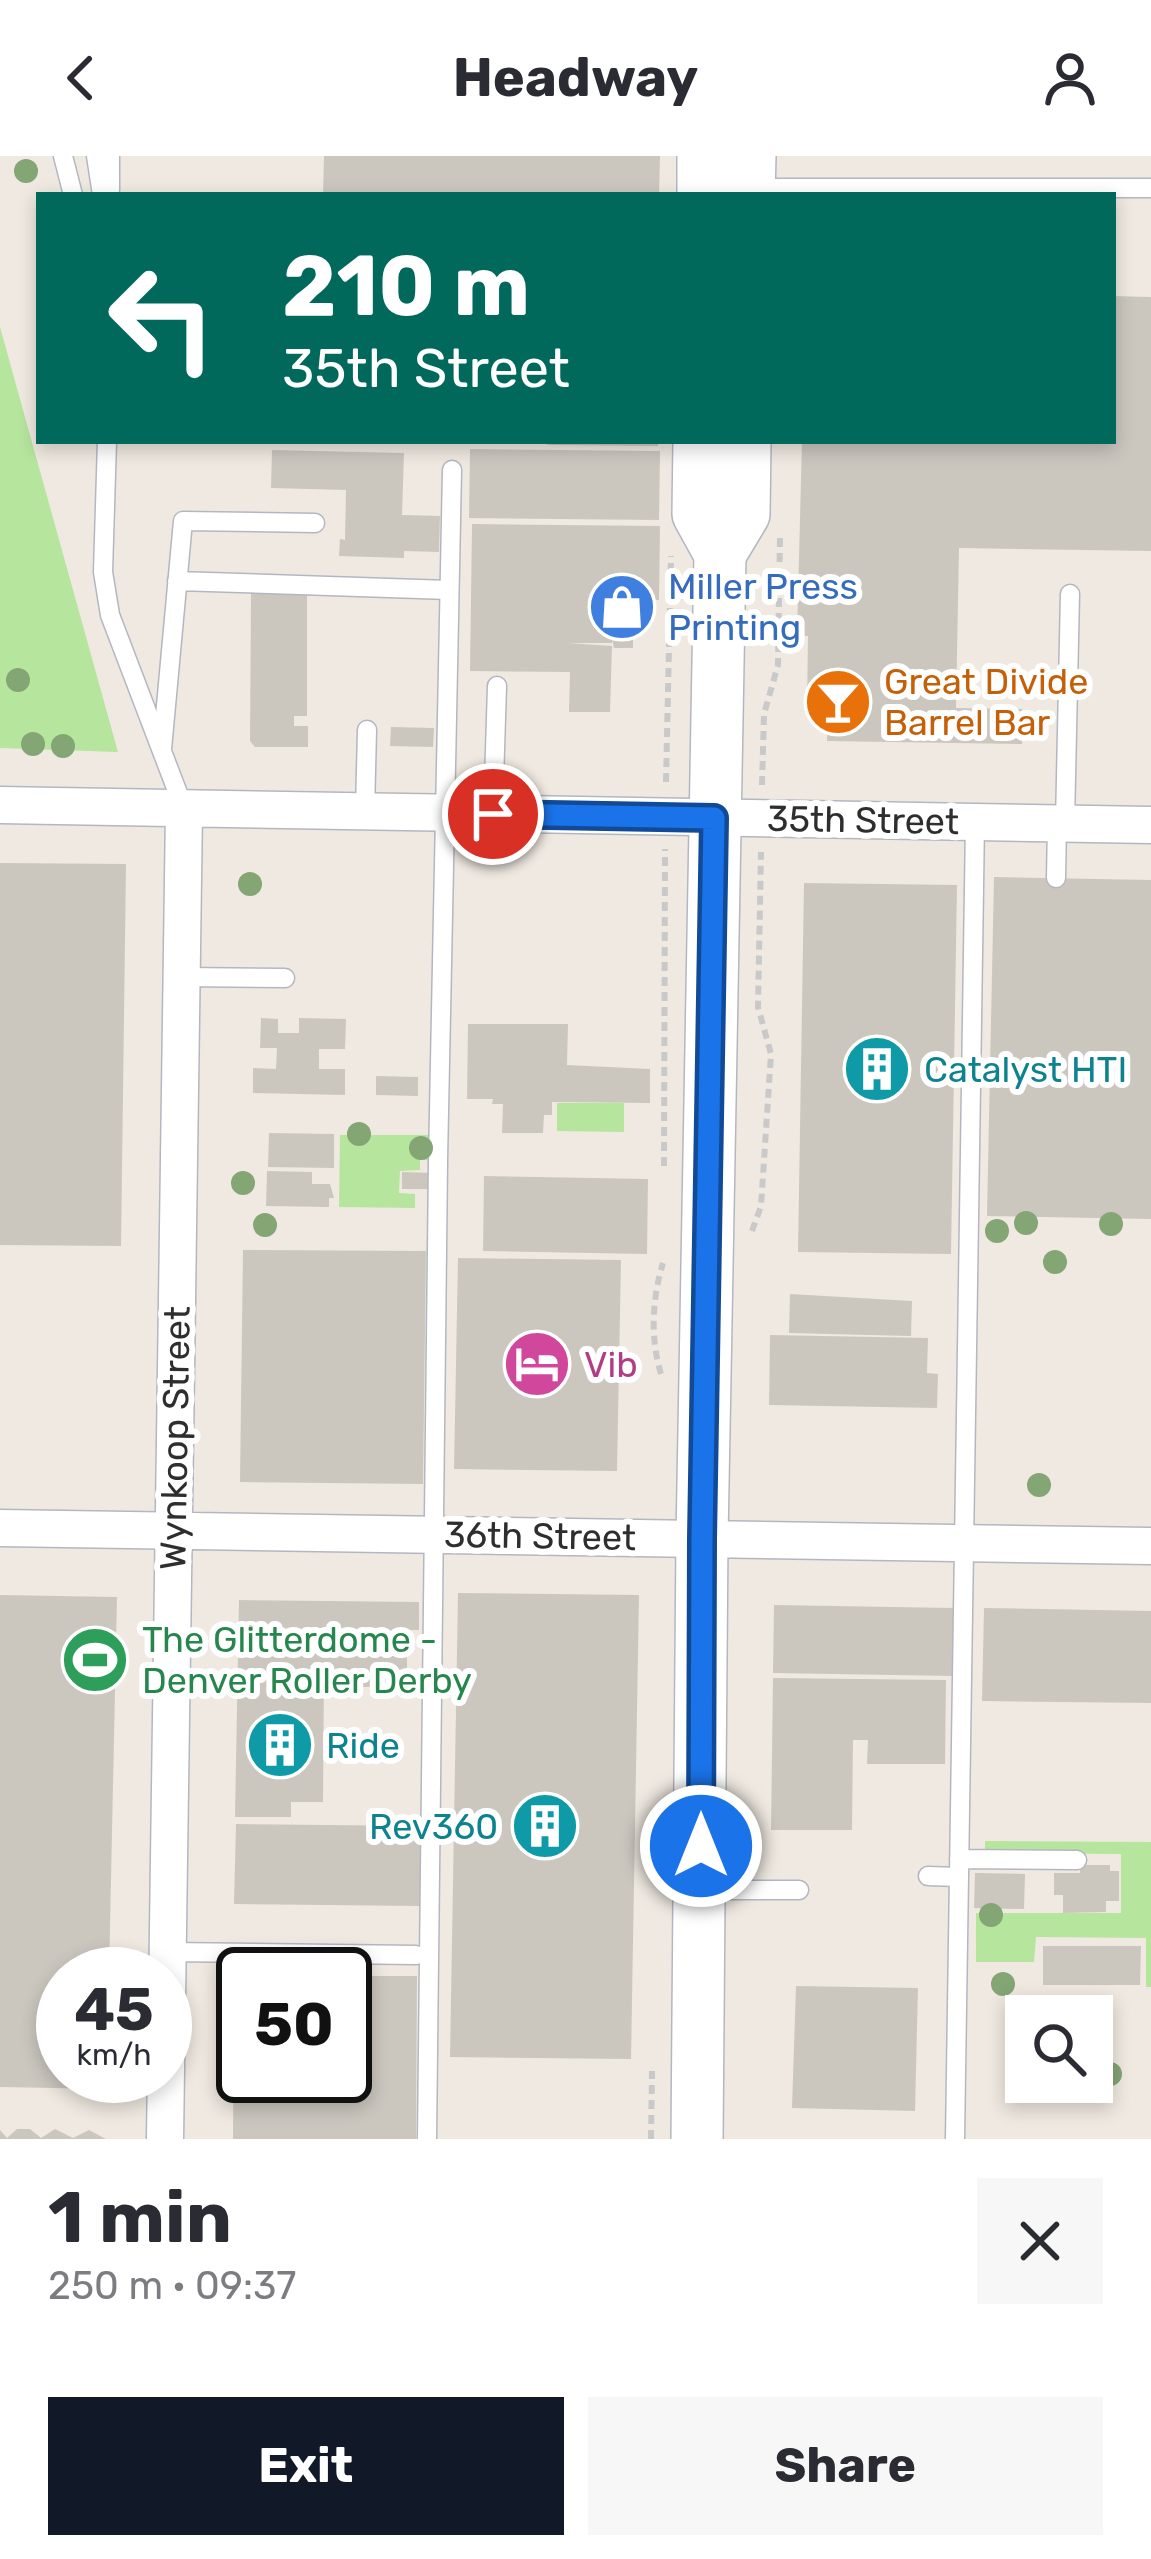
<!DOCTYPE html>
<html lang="en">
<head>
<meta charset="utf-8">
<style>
  :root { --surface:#fff; --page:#f7f7f7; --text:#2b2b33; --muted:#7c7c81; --accent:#111827 }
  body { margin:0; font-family:Rubik,sans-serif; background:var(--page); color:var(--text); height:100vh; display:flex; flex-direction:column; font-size:45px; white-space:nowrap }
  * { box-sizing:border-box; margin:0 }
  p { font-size:39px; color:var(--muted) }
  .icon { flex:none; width:66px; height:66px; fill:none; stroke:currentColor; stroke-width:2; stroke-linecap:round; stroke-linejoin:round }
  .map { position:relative; height:1983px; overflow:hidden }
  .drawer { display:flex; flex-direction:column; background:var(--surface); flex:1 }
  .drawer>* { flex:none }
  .banner { position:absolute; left:36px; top:36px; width:1080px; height:252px; border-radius:0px; box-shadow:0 6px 18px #0003; background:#00695c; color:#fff; overflow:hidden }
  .buttons { position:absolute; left:1005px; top:1839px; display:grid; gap:24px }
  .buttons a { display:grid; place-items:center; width:108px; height:108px; border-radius:0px; background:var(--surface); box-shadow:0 6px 18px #0003; font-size:60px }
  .speed { position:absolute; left:36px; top:1791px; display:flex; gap:24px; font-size:60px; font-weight:700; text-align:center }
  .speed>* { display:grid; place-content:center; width:156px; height:156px; border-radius:50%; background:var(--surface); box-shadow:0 6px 18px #0003; line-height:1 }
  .speed small { font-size:30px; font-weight:400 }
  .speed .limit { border:6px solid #111; border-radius:18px; background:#fff; color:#111 }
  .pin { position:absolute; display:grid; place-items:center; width:102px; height:102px; color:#fff; margin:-51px; border:6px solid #fff; border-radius:50%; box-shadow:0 3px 12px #0007 }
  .me { position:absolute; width:132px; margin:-66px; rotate:0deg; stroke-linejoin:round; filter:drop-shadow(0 0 9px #0008) }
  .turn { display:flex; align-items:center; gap:42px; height:252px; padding:0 48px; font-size:54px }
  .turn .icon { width:156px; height:156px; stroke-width:2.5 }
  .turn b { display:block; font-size:84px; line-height:102px }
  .round { display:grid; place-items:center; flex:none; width:126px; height:126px; border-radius:0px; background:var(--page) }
  .summary { display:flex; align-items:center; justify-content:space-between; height:204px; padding:0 48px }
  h1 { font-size:72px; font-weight:700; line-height:90px }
  .primary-button { display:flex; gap:24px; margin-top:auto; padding:24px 48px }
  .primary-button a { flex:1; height:138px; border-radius:0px; background:var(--accent); color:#fff; font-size:48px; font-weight:700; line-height:138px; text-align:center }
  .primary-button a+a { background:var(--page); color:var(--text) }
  header { display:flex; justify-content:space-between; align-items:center; height:156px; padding:0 48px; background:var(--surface); font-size:54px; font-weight:700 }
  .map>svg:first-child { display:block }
</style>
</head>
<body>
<header><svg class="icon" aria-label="back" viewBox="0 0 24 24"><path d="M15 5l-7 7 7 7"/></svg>Headway<svg class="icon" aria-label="person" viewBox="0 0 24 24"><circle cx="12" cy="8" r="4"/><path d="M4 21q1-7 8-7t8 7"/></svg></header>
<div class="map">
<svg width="1151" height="1983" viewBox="0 0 1151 1983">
  <rect width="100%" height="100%" fill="#efe9e1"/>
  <!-- green -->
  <path fill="#b6e59e" d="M0 171 118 596 0 592Z
    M557 947H624V976L557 975Z
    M340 979H433L432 1004H420V1014L400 1015 399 1037 415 1038V1052L339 1051Z
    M985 1685 1151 1686V1831H1146V1782L1036 1781 1034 1806H976V1757H1121V1698L985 1697Z"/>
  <!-- building -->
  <path fill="#cbc7bf" d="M324 0H660L659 39H323Z
    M1113 140 1151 141V395L959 392 956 552 1022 553V588L827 585 828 546H807L808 480H797L802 285H1113Z
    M547 285H658V290L547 289Z
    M470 293 660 295 659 364 469 362Z
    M272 294 404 297 402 359 440 360 439 396 404 395V402L339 400 340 383 345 384 346 334 271 332Z
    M472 368 660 370 659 444H633V492H614L612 483V487H568L612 490 610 556H569L570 516 470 515Z
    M251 437 307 438V560H294V570H308V591H255L250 585Z
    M391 571 434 572 433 591 390 590Z
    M0 707 126 708 121 1090 0 1089Z
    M994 721 1151 724V1063L987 1060Z
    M804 727 957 729 951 1098 798 1096Z
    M261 862 278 863V877H299V862L346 863 345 893H319V913H345V939L253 937V912L276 913 277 892H260Z
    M468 868H568L567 909 650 913V947L552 946V959H544L543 977H502L503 948H492L493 943H467Z
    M376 920 418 921V940L376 939Z
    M269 977 334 978V1012L268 1011Z
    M267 1015 312 1016V1028H330L334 1042H329V1051L266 1050Z
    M402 1016 435 1017V1033H402Z
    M484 1020 648 1023 647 1098 483 1095Z
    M243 1094 426 1095 423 1328 240 1326Z
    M458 1102 621 1104 617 1315 454 1313Z
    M790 1138 912 1145 911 1180 789 1177Z
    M770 1179 928 1182 927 1217 938 1218 937 1252 769 1249Z
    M458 1437 639 1439 631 1903 450 1901Z
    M0 1439 117 1441 109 1818H63V1920H107V1933L0 1931Z
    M239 1444 419 1446V1474H407V1531H356V1516H324L323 1646H291V1661H235Z
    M774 1449 954 1452 953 1520 773 1517Z
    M984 1452 1151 1455V1547L982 1545Z
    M773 1522 946 1524 945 1608H867L868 1584H853L852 1674H771Z
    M236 1668 421 1670 420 1750 234 1748Z
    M1080 1709H1110V1715H1119V1745H1106V1756L1063 1757V1739H1054V1717H1080Z
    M975 1717 1025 1718 1024 1753 974 1752Z
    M1043 1790H1141L1140 1829H1043Z
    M234 1820H243V1920H345V1820H417L416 1983H233Z
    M796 1830 918 1832 915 1955 792 1952Z
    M17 1973H30L41 1982 55 1973 73 1982 89 1974 106 1983H0V1974L7 1982Z"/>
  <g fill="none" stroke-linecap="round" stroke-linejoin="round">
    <defs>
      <path id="lane" d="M63 0 73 39
        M96 0 102 39
        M754 32H1151
        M110 34V0
        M107 285 103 416 110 459 184 653
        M177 425 449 434
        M162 593 183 365 315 367
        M365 655 367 574
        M493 658 497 530
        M1065 667 1070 438
        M1056 722 1057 668
        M181 821 285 822
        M959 1703 1077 1704
        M928 1720 959 1721
        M702 1734H799
        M168 1796 416 1799
        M427 1983 438 1005 452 314
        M955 1983 975 666"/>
      <path id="street" d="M0 649 1151 669
        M0 1372 1151 1390
        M165 1983 184 653"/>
      <path id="secondary" d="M703 39V0
        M749 39 750 0
        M699 285 698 358 720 398
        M697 1983 702 1383 720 398 744 358 745 285"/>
    </defs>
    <!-- lane casing -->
    <use href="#lane" stroke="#b4b7c1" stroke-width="21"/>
    <!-- street casing -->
    <use href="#street" stroke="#b4b7c1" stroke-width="39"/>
    <!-- secondary casing -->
    <use href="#secondary" stroke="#b4b7c1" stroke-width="54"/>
    <!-- path -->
    <path stroke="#c9c9c9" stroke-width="6" stroke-dasharray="9 6" stroke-linecap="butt" d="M666 626 671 400
      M762 629 764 558 778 509 780 380
      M664 1010 665 693
      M752 1075 761 1050 771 898 758 851 761 696
      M661 1218C650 1182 652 1143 663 1107
      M651 1983 652 1915"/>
    <!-- lane -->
    <use href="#lane" stroke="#fff" stroke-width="18"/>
    <!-- street -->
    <use href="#street" stroke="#fff" stroke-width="36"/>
    <!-- secondary -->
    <use href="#secondary" stroke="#fff" stroke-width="51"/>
  </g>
  <!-- trees -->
  <g fill="#84a574">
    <circle cx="26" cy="15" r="12"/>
    <circle cx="18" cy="524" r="12"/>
    <circle cx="33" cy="588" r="12"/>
    <circle cx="63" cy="590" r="12"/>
    <circle cx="250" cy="728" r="12"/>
    <circle cx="359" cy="978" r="12"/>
    <circle cx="421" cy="992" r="12"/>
    <circle cx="243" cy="1027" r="12"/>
    <circle cx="1026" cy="1067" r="12"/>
    <circle cx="1111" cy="1068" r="12"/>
    <circle cx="265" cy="1069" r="12"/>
    <circle cx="997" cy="1075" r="12"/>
    <circle cx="1055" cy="1106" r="12"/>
    <circle cx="1039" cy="1329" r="12"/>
    <circle cx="991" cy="1759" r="12"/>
    <circle cx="1003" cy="1828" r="12"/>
    <circle cx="1110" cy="1918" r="12"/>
  </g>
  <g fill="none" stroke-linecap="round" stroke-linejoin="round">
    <defs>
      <path id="route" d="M493 658 714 662 702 1383 701 1690"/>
    </defs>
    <!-- route casing -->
    <use href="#route" stroke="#114b97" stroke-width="30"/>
    <!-- route -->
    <use href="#route" stroke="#1a73e8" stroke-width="21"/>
  </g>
  <!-- icons -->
  <defs>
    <symbol id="shop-disc" viewBox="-11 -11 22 22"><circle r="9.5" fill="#3f7fe0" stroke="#fff"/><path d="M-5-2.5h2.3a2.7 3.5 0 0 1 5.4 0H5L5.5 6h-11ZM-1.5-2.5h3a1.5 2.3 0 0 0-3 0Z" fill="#fff"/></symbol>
    <symbol id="bar-disc" viewBox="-11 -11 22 22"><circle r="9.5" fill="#e8710a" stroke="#fff"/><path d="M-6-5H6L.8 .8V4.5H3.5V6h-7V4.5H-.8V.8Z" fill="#fff"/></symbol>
    <symbol id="building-disc" viewBox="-11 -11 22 22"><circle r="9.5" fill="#0f9aa8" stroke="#fff"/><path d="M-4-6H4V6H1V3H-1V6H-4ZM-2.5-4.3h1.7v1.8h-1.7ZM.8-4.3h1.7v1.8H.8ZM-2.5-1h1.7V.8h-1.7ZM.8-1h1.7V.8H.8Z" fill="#fff"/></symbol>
    <symbol id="hotel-disc" viewBox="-11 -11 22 22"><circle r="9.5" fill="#d1479c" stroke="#fff"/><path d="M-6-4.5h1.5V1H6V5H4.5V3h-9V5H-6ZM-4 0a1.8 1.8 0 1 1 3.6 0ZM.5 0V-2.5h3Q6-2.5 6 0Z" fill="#fff"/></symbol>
    <symbol id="stadium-disc" viewBox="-11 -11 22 22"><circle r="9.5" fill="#2e9e5b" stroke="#fff"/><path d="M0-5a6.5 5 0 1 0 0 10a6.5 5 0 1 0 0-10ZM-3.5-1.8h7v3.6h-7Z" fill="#fff"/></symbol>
  </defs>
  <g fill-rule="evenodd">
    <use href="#shop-disc" x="584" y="413" width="76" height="76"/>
    <use href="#bar-disc" x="800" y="508" width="76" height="76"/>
    <use href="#building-disc" x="839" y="875" width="76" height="76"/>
    <use href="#hotel-disc" x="499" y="1170" width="76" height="76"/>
    <use href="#stadium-disc" x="57" y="1466" width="76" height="76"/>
    <use href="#building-disc" x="242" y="1551" width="76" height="76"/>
    <use href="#building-disc" x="507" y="1632" width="76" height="76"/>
  </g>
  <g text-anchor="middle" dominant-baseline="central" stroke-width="12" stroke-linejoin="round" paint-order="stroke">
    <!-- shop labels -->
    <g font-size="36" fill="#366cbe" stroke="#fff" text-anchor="start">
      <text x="668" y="430">Miller Press<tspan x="668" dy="41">Printing</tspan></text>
    </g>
    <!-- food labels -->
    <g font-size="36" fill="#c56008" stroke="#fff" text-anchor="start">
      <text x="884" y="525">Great Divide<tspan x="884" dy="41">Barrel Bar</tspan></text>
    </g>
    <!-- street labels -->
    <g font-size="36" fill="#2e2e2e" stroke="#fff">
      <text transform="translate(863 664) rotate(1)">35th Street</text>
      <text transform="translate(175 1282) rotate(-89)">Wynkoop Street</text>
      <text transform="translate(540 1380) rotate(1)">36th Street</text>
    </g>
    <!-- culture labels -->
    <g font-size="36" fill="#0d838f" stroke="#fff" text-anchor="start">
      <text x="924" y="913">Catalyst HTI</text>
      <text x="326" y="1589">Ride</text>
      <text x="498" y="1670" text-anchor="end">Rev360</text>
    </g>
    <!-- hotel labels -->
    <g font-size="36" fill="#b23c85" stroke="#fff" text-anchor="start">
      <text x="584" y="1208">Vib</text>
    </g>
    <!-- leisure labels -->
    <g font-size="36" fill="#27864d" stroke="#fff" text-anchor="start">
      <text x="142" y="1483">The Glitterdome -<tspan x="142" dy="41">Denver Roller Derby</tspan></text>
    </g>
  </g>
</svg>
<div class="buttons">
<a><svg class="icon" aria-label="search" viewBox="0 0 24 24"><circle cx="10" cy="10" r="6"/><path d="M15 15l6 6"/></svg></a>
</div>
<div class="speed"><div>45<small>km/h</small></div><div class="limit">50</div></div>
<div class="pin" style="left:493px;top:658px;background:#d93025"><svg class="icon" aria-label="arrive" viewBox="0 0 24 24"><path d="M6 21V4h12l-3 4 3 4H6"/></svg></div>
<svg class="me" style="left:701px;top:1690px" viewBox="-20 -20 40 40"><circle r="17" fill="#1a73e8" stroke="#fff" stroke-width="3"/><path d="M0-11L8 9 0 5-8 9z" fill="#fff"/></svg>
<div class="banner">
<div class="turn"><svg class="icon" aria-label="left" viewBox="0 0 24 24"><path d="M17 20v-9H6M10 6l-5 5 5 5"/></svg><div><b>210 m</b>35th Street</div></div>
</div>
</div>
<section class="drawer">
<div class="summary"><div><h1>1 min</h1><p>250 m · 09:37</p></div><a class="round"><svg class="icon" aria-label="close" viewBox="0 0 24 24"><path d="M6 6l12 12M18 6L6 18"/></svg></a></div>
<div class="primary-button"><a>Exit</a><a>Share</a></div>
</section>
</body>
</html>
